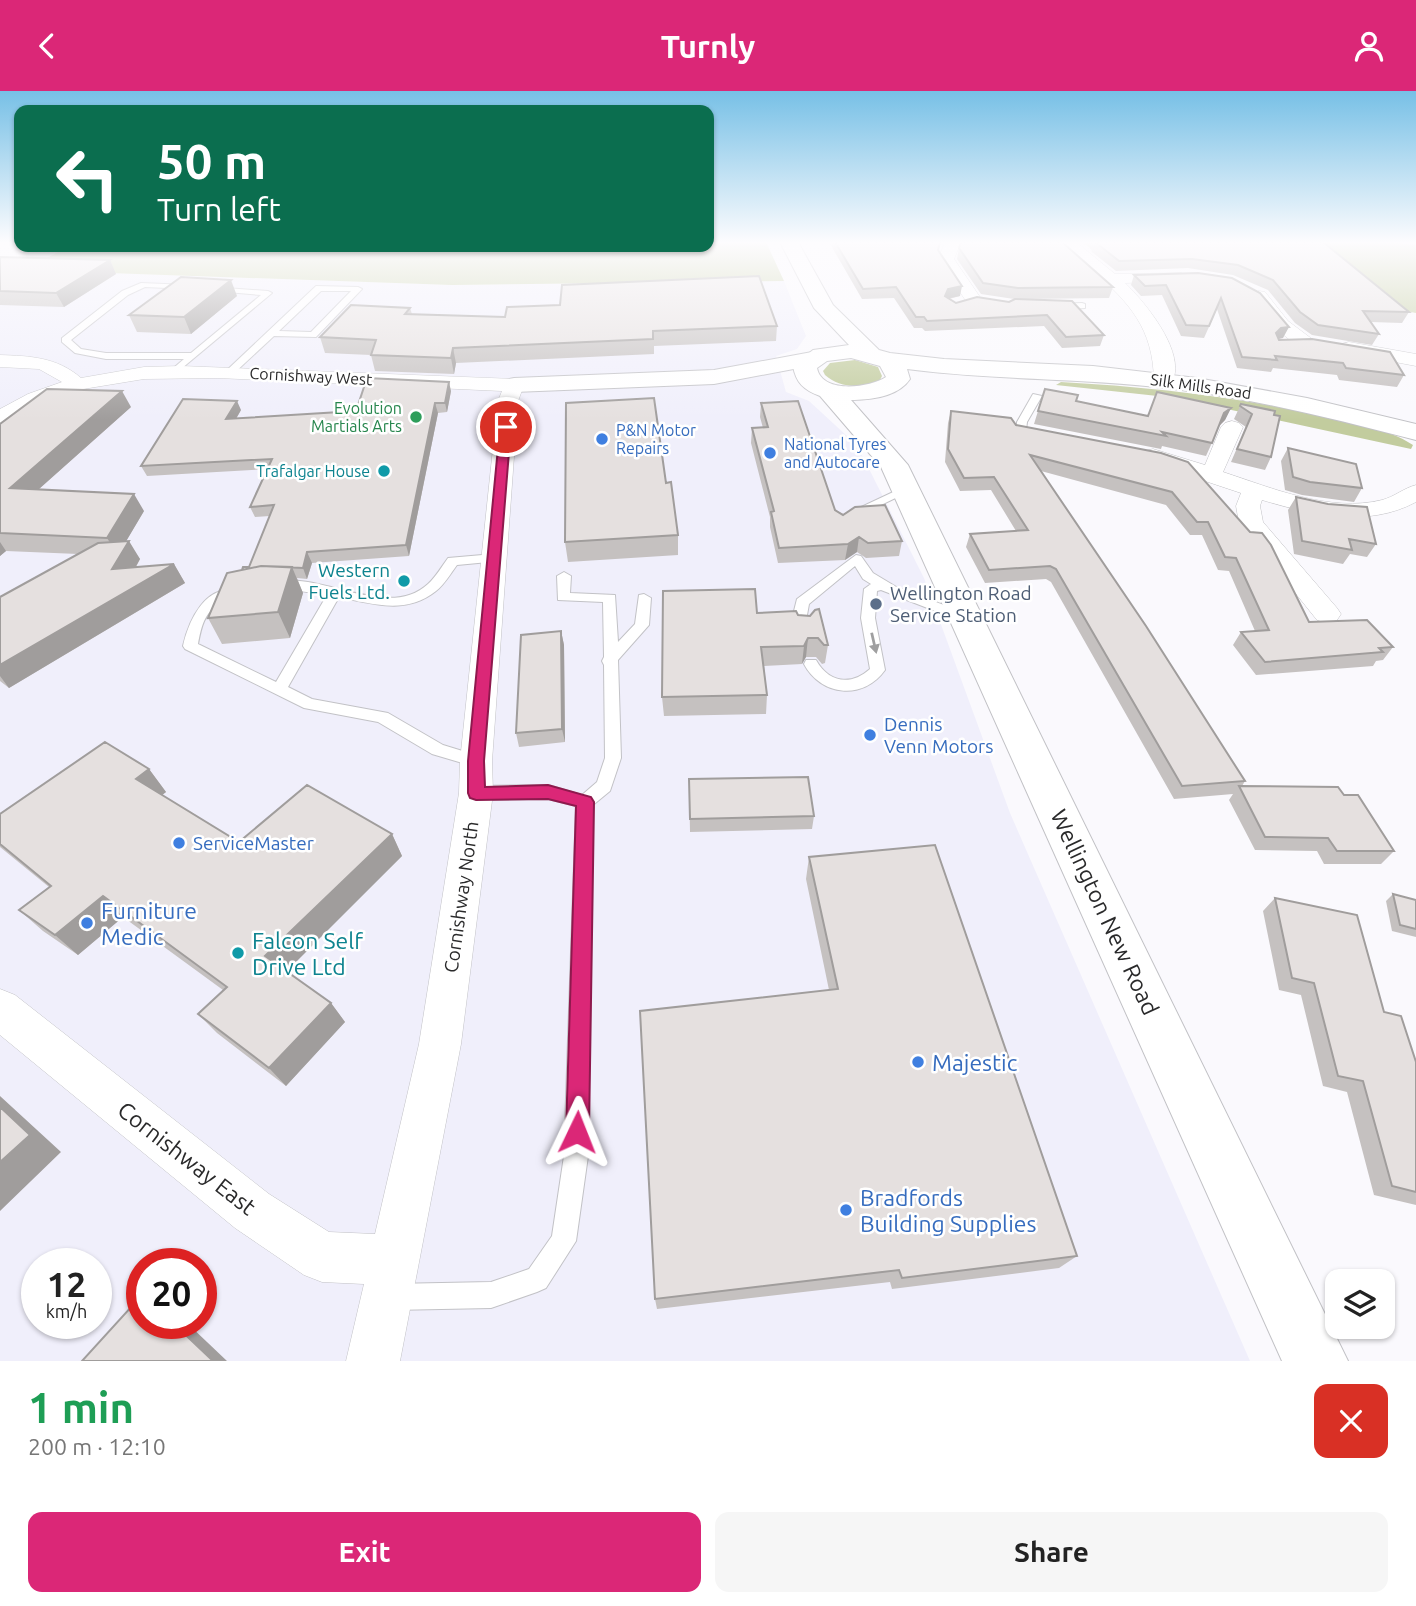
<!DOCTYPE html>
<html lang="en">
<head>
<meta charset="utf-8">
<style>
  :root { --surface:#fff; --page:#f6f6f6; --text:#222; --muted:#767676; --accent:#db2777 }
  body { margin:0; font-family:Ubuntu,sans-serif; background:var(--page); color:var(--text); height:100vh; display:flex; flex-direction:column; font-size:26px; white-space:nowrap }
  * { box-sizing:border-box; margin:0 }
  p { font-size:23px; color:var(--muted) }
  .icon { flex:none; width:38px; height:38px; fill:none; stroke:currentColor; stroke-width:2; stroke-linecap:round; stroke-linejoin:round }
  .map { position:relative; height:1270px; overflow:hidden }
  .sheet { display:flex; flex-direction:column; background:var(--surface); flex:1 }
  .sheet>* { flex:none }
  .top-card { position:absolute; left:14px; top:14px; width:700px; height:147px; border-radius:14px; box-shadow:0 2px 5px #0004; background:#0b6e4f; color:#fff; overflow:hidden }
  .controls { position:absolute; left:1325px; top:1178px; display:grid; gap:14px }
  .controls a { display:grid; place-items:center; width:70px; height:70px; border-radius:14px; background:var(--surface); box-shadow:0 2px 5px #0004; font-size:35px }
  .speed { position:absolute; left:21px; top:1157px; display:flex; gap:14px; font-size:35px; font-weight:700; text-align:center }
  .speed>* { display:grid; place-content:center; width:91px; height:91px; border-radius:50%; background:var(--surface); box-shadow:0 2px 5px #0004; line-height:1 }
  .speed small { font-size:18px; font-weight:400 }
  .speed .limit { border:10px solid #d22; background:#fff; color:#111 }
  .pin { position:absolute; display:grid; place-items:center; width:60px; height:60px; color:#fff; margin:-30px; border:4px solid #fff; border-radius:50%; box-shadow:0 2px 7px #0007 }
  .me { position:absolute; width:77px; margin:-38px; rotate:2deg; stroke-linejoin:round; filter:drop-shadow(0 0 5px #0008) }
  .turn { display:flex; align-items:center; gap:24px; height:147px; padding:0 28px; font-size:32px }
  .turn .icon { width:91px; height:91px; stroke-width:2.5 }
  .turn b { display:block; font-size:49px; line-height:60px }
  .round { display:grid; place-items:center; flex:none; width:74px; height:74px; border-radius:14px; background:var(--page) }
  .head { display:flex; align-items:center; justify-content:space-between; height:119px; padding:0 28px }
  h1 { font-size:42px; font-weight:700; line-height:52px; color:#1e9e55 }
  .cta { display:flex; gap:14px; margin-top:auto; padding:14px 28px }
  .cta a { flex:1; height:80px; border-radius:14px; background:var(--accent); color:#fff; font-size:28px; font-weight:700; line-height:80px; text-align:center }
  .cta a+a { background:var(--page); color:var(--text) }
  header { display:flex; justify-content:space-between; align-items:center; height:91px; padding:0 28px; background:var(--accent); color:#fff; font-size:32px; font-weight:700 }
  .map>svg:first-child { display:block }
</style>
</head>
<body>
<header><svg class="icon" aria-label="back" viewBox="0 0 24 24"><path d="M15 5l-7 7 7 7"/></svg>Turnly<svg class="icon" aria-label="person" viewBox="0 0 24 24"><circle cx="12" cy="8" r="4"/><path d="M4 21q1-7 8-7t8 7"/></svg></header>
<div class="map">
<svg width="1416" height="1270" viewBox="0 0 1416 1270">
  <rect width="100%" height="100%" fill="#faf9fd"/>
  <!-- built -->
  <path fill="#f0effb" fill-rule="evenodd" d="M24 179 452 194 784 190 806 245 797 258 776 265 786 301 809 310 847 345 863 366 924 487 1010 722 1250 1270H0V191ZM37 1172H96V1232H37ZM142 1172H201V1232H142Z"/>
  <!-- green -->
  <path fill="#c2cc9e" d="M709 151H766L784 190 452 194 24 179 68 156H709Z
    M1082 151H1392L1416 154V222L1395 218 1370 195 1094 160Z
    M855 269 878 276 882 285 880 289C863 298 839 297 825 284L823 280 830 272Z
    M1061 291C1150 296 1233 305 1321 325 1351 331 1387 337 1413 354L1411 358 1176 307 1056 294Z"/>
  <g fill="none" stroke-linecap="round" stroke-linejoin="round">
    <defs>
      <path id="lane" d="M141 192 189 194 193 196 189 198 145 196 128 204 71 249 81 258 106 262H191L261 204 215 200 211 198 212 196 268 200 272 202 175 283 170 280 184 268H106L75 262 62 251V247L122 200Z
        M316 195 358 196 362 198 316 246 274 245 232 284H226V280ZM321 200H351L311 241 279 240Z
        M1082 212 1085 213V217L1055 219 1051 216 1055 213Z
        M1033 303 1042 305 1027 331 1026 339 1017 341V331Z
        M906 395 910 396V400L852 428H844L842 425Z
        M494 463 499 464V470L457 474C451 482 444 494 436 500 406 524 373 513 339 506L288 596 312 608 388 622 443 654 482 666 484 670 482 674 476 676 432 663 378 631 304 617 185 558 183 555C189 529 205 493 239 499L241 502C235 507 227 509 220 513 204 521 201 537 198 553L276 591 327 504C316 502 279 498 273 494L275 491C322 480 388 530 428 493 436 486 442 475 448 467Z
        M856 464 861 465 873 482 898 497 971 524 973 527 966 531 961 530 881 499 877 500 875 527 885 579C863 610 821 605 804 573L806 569H816C829 592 851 595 870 578L861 527 864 498 871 493 863 488 855 475 809 513 807 524 810 538 808 541H798L793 524 797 508Z
        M564 481 571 485 570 502 615 504 618 551 635 533 639 504 644 503 651 507 649 534 618 569 621 667 610 700 593 714 588 1065 576 1150 546 1197 537 1201 491 1217 392 1219 383 1215 379 1206 383 1197 392 1193 491 1191 529 1178 552 1145 564 1065 576 715 548 708 476 709 470 707 468 702 470 697 476 695 548 694 582 704 597 691 605 667 604 574 602 570 604 566 603 511 558 509 557 485Z"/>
      <path id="street" d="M943 151H1009L1011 154 1004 158 959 156 954 168 982 209 980 213H968L938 168 944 154Z
        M1060 151H1076L1115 183 1182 182 1184 185 1182 188 1176 190 1125 192C1145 211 1189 264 1171 293L1164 295 1154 289C1153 238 1130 212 1093 180 1082 171 1069 162 1060 151Z
        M1259 200 1265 201 1288 230 1312 248 1315 252 1312 256 1282 261 1276 259 1273 255 1276 251 1290 249 1276 238 1251 205Z
        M1349 251 1416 263V275L1342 261 1340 257 1342 253Z
        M0 264C30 265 57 266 81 287L144 276 181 275 514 288 521 290 524 294 518 310 492 670 493 702 461 953 400 1270H346L364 1193 322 1191 304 1184 235 1137 0 944V898L15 904 269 1103 329 1141 375 1143 419 953 459 702 460 670 498 310 502 300 218 287 144 288 77 299 0 332V318L28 303 62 291 39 278 0 276Z
        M1232 330 1239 332 1243 336 1223 381C1272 397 1330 422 1382 409 1394 406 1404 397 1416 394V411C1368 437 1312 424 1262 409L1260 415 1263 431 1337 517 1341 523 1337 529 1327 532 1317 529 1239 432 1236 415 1241 402 1145 370 1142 365 1145 360 1153 358 1205 374 1221 336 1225 332Z"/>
      <path id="secondary" d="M812 261 820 263 824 268 820 273 714 293 514 301 505 299 502 294 505 289 514 287 714 279Z"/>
      <path id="primary" d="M780 151H798L833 214 879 259 890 262 944 268 1093 275 1197 287 1307 307 1416 333V349C1330 327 1244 305 1156 296 1073 287 990 289 907 278L910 288C898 306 870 309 851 309L908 374 1348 1270H1282L881 376 820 305C804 299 796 292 793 275L813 259 849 254 814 217ZM851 267 880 275 886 286C869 297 822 303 817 277L827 270Z"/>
    </defs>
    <!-- lane casing -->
    <use href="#lane" stroke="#c2c2c6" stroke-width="2"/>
    <!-- street casing -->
    <use href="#street" stroke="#c2c2c6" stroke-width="1"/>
    <!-- secondary casing -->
    <use href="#secondary" stroke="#c2c2c6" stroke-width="2"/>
    <!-- primary casing -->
    <use href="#primary" stroke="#c2c2c6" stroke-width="2"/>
    <!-- lane -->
    <use href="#lane" fill="#fff" fill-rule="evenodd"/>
    <!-- street -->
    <use href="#street" fill="#fff" fill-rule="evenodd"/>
    <!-- secondary -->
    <use href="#secondary" fill="#fff" fill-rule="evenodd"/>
    <!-- primary -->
    <use href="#primary" fill="#fff" fill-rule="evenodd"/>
  </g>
  <!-- wall -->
  <path fill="#c5c1c0" d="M829 151H940L938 160 960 205 949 208 956 212 1009 211 1014 208 981 203 957 168 959 157 1113 196 1109 207 1023 208 1104 244 1100 255 1062 257 1044 235 925 240 922 237H914L894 207 862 208Z
    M1088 151H1323L1409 221 1402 232 1371 231 1379 243 1372 254 1312 244 1295 232 1268 199 1233 184 1188 177 1116 180 1092 161Z
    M0 166 110 169 116 183 64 216 0 214Z
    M1198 182 1283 247 1279 248V249L1404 284 1397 296 1339 289 1337 284 1273 277 1271 281 1237 277 1217 218 1204 247 1181 245 1162 204 1141 205 1131 194 1134 184Z
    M237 205 191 243 137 241 129 224Z
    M410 217 412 223 777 235 776 250 654 255V263L456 272 454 283 375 280 371 264 325 262 320 246Z
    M451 300 447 321 438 322 409 465 312 472 307 488 297 487 303 502 290 547 222 553 208 527 242 479 249 476 270 425 255 426 250 416 267 378 147 385 141 375 241 319 236 328 356 320Z
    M1076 310 1148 325 1231 317 1225 329 1220 334 1206 365 1162 355 1161 358 1034 333 1038 320Z
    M761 312 835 419 902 450 899 465 866 467 857 461 845 469 778 472 770 436V426L751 352 752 337H763L760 326Z
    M1241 313 1275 320 1271 366 1265 379 1231 371 1246 336 1234 328Z
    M131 316 39 398 144 420 126 450 140 468 136 476 174 473 185 492 9 597 0 590V506L78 463 6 460 0 465V333Z
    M951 320 1016 334 1161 362 1309 531 1393 556 1383 569 1376 570 1373 575 1256 584 1233 554 1241 541 1255 540 1229 480 1218 479 1202 444H1190L1166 414 1041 380 1245 690 1242 695 1344 704 1394 760 1381 773H1324L1317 760 1255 759 1229 709 1233 703 1174 708 1051 491 1046 488 985 492 966 456 970 443 1016 440 991 399 960 400 945 371 948 332Z
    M1288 357 1362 397 1354 411 1302 404 1285 399 1281 370Z
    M666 392 678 444V464L568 471 565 451Z
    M1296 406 1376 453 1367 466 1350 463 1343 473 1294 463 1288 419Z
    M757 522 798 524 828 554 825 572 822 573 816 566H806L802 573 764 575 767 604 766 623 664 625 662 606Z
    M561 540 564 554 565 651 519 656 516 642Z
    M149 678 166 701 162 704 239 751 392 743 402 765 286 880 331 912 345 931 286 995 217 942 198 923 223 899 123 826 78 864 43 840 19 819 49 796 0 756V723Z
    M689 688 814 725 812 738 690 741Z
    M809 766 1077 1165 1059 1177 892 1198 890 1191 657 1218 655 1208 829 899 806 788Z
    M1393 803 1416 809V846L1392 840 1386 810Z
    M1275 807 1384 921 1416 971V1114L1374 1104 1347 1001 1323 995 1301 904 1279 899 1263 820Z"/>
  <!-- shaded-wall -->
  <path fill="#a09d9c" d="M110 169 116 183 64 216 56 202Z
    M231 189 237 205 191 243 184 226Z
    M962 195 960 205 946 208 945 205 948 198Z
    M1289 236 1283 247 1276 248V242L1281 237Z
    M453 257 456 272 454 283 451 267Z
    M449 291 451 300 447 321 445 312Z
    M122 300 131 316 21 414 10 397Z
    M237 310 241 319 230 338 226 328Z
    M435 312 438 322 409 465 406 454Z
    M1231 317 1225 329 1219 335 1224 322Z
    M134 403 144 420 118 464 107 447Z
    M859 446 857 461 845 469 848 453Z
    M129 450 140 468 124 497 112 478Z
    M0 451 6 460 0 465Z
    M307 461 312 472 307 488 303 477Z
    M174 473 185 492 9 597 0 585V574Z
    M292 476 303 502 290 547 278 521Z
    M561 540 564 554 565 651 562 638Z
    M808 547 806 566 802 573 804 555Z
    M149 678 166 701 153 711 136 688Z
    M392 743 402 765 281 886 265 865Z
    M103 805 123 826 78 864 55 844Z
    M331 912 345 931 286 995 269 977Z
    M0 1005 61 1061 0 1120Z
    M173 1232H187L227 1270H213Z"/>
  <!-- building -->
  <path fill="#e5e0df" stroke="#a09d9c" stroke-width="2" d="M835 151H940L938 159 962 195 948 198 945 205 956 212 977 206 1009 211 1015 208 1072 210 1104 244 1066 246 1047 224 927 230 924 226H916L896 196 863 198Z
    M961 151H1062L1113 196 1018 197 983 192 959 157Z
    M1095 151H1323L1409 221 1363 220 1379 243 1318 234 1300 221 1273 189 1238 174 1192 168 1119 170Z
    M0 166 110 169 56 202 0 200Z
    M1198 182 1232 187 1260 202 1289 236 1281 237 1276 242 1279 249 1312 248 1390 261 1404 284 1346 277 1343 272 1275 265 1277 269 1242 266 1221 207 1209 235 1186 234 1166 194 1145 195 1134 184Z
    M759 185 777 235 653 240V248L453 257 451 267 371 264 376 249 320 246 351 214 410 217 405 223 505 226 507 216 560 214 562 194Z
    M181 186 231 189 184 226 129 224Z
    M367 287 449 291 445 312H435L406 454 307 461 303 477 261 475 242 479 243 476H249L274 414 250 416 272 368 141 375 183 308 237 310 226 328 356 320Z
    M47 298 122 300 10 397 134 403 107 447 0 442V333Z
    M1045 298 1078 304 1076 310 1148 325 1157 301 1231 317 1224 322 1212 352 1162 341 1166 345 1038 320Z
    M654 307 666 392 671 391 678 444 565 451 566 312Z
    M798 310 835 419 843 424 855 416 885 414 902 450 868 452 859 446 848 453 779 457 771 421 774 420 752 337 768 336 761 312Z
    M1241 313 1275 320 1274 324 1280 325 1271 366 1237 358 1252 323 1240 315Z
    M951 320 1011 327 1016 334 1161 362 1188 371 1250 441 1262 442 1271 454 1309 531 1367 529 1393 556 1379 557 1383 561 1265 571 1241 541 1269 539 1236 467 1225 466 1208 431H1197L1172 401 1030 364 1146 535 1245 690 1182 695 1056 478 1050 475 989 479 970 443 1028 439 994 386 964 387 948 358Z
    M1288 357 1356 373 1362 397 1310 391 1293 386Z
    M1296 406 1328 413 1367 416 1376 453 1349 448 1352 459 1302 450Z
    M129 450 112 478 174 473 0 574V506L98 452Z
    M261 475 292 476 278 521 208 527 227 482Z
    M755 498 757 522 796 520 798 524 810 525 815 519 819 518 828 554H824L818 547H808L804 555 761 556 767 604 662 606 663 500Z
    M561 540 562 638 516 642 521 544Z
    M105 651 149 678 136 688 239 751 307 694 392 743 265 865 331 912 269 977 198 923 227 896 103 805 55 844 19 819 51 795 0 753V723Z
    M808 686 814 725 690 728 689 688Z
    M1239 695 1338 696 1344 704H1358L1394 760H1337L1328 747 1265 746Z
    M935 754 1077 1165 902 1187 899 1179 655 1208 640 920 838 898 809 766Z
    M1393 803 1416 809V838L1400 834Z
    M1275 807 1357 824 1384 921 1401 925 1416 971V1101L1392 1095 1363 990 1338 985 1314 892 1292 887Z
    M0 1016 30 1044 0 1071Z
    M142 1204V1232H173L213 1270H82Z"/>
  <!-- one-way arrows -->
  <defs><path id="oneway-solid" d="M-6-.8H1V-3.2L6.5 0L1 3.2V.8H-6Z" transform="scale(1.75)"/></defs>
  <use fill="#9f9fa0" href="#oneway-solid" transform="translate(874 552) rotate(77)"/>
  <!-- sky -->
  <linearGradient id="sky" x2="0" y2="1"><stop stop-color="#77c0e6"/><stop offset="0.46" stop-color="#fdfcfe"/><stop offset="1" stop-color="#fdfcfe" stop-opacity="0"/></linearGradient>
  <rect width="1416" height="329" fill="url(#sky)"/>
  <!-- route -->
  <path fill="#db2777" stroke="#8e194d" stroke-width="2" d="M506 333 511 336 484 670 485 696 548 694 591 706 594 711 589 1041 585 1049 577 1053 569 1049 566 1041 576 715 548 708 476 709 470 707 468 702V670L500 336Z"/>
  <!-- markers -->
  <circle fill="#2e9e5b" stroke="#fff" stroke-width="2.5" cx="416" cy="326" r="7"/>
  <g fill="#3f7fe0" stroke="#fff" stroke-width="2.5">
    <circle cx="602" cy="348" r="7"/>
    <circle cx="770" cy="362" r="7"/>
    <circle cx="870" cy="644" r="7"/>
    <circle cx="179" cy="752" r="7"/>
    <circle cx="87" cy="832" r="7"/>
    <circle cx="918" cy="971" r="7"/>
    <circle cx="846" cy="1119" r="7"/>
  </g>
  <g fill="#0f9aa8" stroke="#fff" stroke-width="2.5">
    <circle cx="384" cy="380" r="7"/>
    <circle cx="404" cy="490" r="7"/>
    <circle cx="238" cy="862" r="7"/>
  </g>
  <circle fill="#5c6f8a" stroke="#fff" stroke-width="2.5" cx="876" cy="513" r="7"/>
  <g text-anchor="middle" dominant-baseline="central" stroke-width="5" stroke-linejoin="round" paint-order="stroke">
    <!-- far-street labels -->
    <g font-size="16" fill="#2a2a2b" stroke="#fff">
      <text transform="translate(311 285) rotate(3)">Cornishway West</text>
      <text transform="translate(1201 295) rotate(8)">Silk Mills Road</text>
    </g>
    <!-- far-leisure labels -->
    <g font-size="16" fill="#27864d" stroke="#fff" text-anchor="end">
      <text x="402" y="317">Evolution<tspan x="402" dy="18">Martials Arts</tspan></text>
    </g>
    <!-- far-shop labels -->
    <g font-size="16" fill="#366cbe" stroke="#fff" text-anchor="start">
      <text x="616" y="339">P&amp;N Motor<tspan x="616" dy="18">Repairs</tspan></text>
      <text x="784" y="353">National Tyres<tspan x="784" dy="18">and Autocare</tspan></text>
    </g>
    <!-- far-culture labels -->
    <g font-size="16" fill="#0d838f" stroke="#fff" text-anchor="end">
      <text x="370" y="380">Trafalgar House</text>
    </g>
    <!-- culture labels -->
    <g font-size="19" fill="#0d838f" stroke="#fff" text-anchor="end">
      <text x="390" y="479">Western<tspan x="390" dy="22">Fuels Ltd.</tspan></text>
    </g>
    <!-- service labels -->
    <g font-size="19" fill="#4e5e75" stroke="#fff" text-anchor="start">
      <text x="890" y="502">Wellington Road<tspan x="890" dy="22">Service Station</tspan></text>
    </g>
    <!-- shop labels -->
    <g font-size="19" fill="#366cbe" stroke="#fff" text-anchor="start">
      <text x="884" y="633">Dennis<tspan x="884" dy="22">Venn Motors</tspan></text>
      <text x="193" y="752">ServiceMaster</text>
    </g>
    <!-- street labels -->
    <g font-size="19" fill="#2a2a2b" stroke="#fff">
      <text transform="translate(461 806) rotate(-82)">Cornishway North</text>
    </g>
    <!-- near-shop labels -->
    <g font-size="23" fill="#366cbe" stroke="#fff" text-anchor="start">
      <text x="101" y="819">Furniture<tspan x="101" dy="26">Medic</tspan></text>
      <text x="932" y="971">Majestic</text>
      <text x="860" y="1106">Bradfords<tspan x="860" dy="26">Building Supplies</tspan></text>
    </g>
    <!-- near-street labels -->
    <g font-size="23" fill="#2a2a2b" stroke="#fff">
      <text transform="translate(1105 821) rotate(65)">Wellington New Road</text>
      <text transform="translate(187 1067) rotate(38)">Cornishway East</text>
    </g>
    <!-- near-culture labels -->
    <g font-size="23" fill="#0d838f" stroke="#fff" text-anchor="start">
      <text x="252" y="849">Falcon Self<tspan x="252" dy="26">Drive Ltd</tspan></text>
    </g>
  </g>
</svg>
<div class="controls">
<a><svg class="icon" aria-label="layers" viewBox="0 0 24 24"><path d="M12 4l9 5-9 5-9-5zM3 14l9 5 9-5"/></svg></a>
</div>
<div class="speed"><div>12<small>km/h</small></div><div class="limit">20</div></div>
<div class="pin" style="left:506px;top:336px;background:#d93025"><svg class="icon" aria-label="arrive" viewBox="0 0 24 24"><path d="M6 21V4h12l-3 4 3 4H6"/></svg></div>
<svg class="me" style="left:577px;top:1041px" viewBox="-20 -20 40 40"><path d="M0-17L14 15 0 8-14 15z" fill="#db2777" stroke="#fff" stroke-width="4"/></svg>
<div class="top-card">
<div class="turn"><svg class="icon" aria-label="left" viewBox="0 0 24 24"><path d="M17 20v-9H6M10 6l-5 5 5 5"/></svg><div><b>50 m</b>Turn left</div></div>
</div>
</div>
<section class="sheet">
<div class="head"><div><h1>1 min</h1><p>200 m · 12:10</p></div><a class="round" style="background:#d93025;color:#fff"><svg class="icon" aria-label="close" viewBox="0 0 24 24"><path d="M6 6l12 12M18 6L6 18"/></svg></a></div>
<div class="cta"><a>Exit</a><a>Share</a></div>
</section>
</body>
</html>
